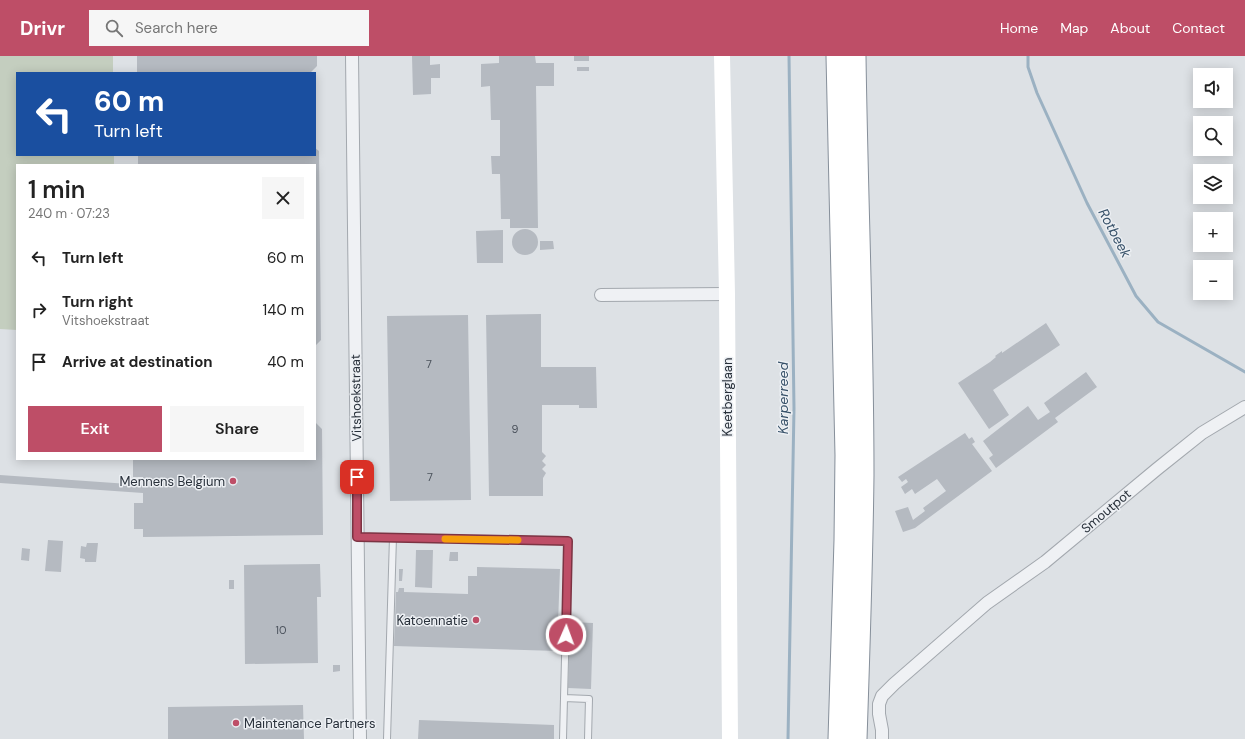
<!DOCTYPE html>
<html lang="en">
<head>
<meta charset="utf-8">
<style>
  :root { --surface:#fff; --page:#f6f6f6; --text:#222; --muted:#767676; --accent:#be4e67 }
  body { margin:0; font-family:"DM Sans",sans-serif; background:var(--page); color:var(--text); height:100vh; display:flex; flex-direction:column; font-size:15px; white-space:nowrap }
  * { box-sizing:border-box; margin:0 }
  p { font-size:13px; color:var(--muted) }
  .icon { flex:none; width:22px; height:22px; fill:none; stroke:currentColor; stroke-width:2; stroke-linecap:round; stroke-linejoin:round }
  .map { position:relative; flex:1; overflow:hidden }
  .drawer { position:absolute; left:16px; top:108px; width:300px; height:296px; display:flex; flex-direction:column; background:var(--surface); border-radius:0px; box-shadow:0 2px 10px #0003 }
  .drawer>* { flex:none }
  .guide { position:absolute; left:16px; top:16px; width:300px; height:84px; border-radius:0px; box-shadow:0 2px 10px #0003; background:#1a4fa0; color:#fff; overflow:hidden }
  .fabs { position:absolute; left:1193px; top:12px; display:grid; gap:8px }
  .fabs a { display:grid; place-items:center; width:40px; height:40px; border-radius:0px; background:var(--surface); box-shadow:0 2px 10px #0003; font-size:20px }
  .pin { position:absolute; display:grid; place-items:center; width:34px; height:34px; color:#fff; margin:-17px; border-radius:8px; box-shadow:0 2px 6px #0006 }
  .me { position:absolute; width:44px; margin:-22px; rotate:2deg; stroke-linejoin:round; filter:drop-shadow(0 0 3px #0008) }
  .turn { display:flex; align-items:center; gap:14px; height:84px; padding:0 12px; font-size:18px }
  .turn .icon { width:52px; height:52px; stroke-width:2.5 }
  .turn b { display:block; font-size:28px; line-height:34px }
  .round { display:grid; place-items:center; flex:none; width:42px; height:42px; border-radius:0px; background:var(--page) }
  .overview { display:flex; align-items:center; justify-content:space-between; height:68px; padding:0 12px }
  h1 { font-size:24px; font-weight:600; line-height:30px }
  .action { display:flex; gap:8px; margin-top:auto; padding:8px 12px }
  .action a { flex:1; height:46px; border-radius:0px; background:var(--accent); color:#fff; font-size:16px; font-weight:600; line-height:46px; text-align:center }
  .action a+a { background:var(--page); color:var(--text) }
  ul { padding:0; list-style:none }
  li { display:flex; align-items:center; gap:12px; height:52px; padding:0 12px }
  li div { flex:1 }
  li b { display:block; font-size:15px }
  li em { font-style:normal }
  header { display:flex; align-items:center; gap:24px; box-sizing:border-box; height:56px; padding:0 20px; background:var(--accent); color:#fff }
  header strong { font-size:19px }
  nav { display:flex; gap:22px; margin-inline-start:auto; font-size:14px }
  .search { width:280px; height:36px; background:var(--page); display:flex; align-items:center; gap:10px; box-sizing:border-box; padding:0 14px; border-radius:0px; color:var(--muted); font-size:15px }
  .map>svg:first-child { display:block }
</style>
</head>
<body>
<header>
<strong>Drivr</strong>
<div class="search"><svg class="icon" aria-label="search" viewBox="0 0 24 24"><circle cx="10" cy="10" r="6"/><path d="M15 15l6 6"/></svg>Search here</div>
<nav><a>Home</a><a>Map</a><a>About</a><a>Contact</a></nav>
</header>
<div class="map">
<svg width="1245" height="683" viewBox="0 0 1245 683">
  <rect width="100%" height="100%" fill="#dde1e5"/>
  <!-- green -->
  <path fill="#c4cebf" d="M0 0H113V17H17V99H114V109H17V274L0 273Z"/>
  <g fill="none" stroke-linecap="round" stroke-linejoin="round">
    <!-- stream -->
    <path stroke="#9bb1c2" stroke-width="3" d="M1028 0V11L1037 37 1087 147 1136 240 1158 266 1245 316
      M788 683 794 352 789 0"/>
  </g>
  <!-- building -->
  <path fill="#b5bac1" d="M137 0H317V10L310 17H137Z
    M412 0H430V9L440 8V22H431V38L413 39Z
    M499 0H535L536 7H554V30H536L538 172H510V163H501L500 118H492L491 100H500V64H491L490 30 481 31V8L499 7Z
    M574 0H589V5H574Z
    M577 11H589V15H577Z
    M315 92 319 95 321 284 315 290V109H138V99H315Z
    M512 186a13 13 0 1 1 26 0a13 13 0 1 1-26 0Z
    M503 174V207H477L476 175Z
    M540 185H553L554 193 540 194Z
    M541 258V311H596L597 352H579V349H542V396L546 400 542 405 546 409 542 413 546 417 543 422V440H489L486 259Z
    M468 259 471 444 390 445 387 260Z
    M1046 267 1060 289 993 334 1009 359 989 373 958 327 990 306 996 301 995 300 1002 295V297Z
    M1086 316 1097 331 1055 362 1058 366 996 412 989 402 993 399 983 385 1028 350 1038 364 1050 356 1044 347Z
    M315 366 322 373 323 479 143 481V473H134V447H143V437L0 427V419L143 429V421H133V403H315Z
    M965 377 969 383 972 381 975 386 972 388 992 415 915 472 903 476 895 455 908 451 913 464 925 455 923 452 946 435 937 423 915 438 912 433 905 438 901 431 908 426 906 423 902 426 898 421Z
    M48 484 63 485 61 516 45 515Z
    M87 487H98L96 506H85V503L80 502 81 490 86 491Z
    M22 492 30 493 29 505 21 504Z
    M416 494H433L432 532 415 531Z
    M450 496H458V505H449Z
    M320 508 321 541H317L318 607 245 608 244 509Z
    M477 511 560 513 557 595 394 590 396 536H398L399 532H404V536L468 538V520H477Z
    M399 513H403L402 525H399Z
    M229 524H234V533H229Z
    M570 566 593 567 591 633 568 632Z
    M333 609H340V615L333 616Z
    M303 649 304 683H168V651Z
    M419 664 554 669V683H418Z"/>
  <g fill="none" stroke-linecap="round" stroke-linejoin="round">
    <defs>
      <path id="lane" d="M357 481 568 485 564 642
        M387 683 393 481
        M563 683 564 642 589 643 588 683"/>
      <path id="street" d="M352 0 360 683
        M601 239 727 238
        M882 683V674L879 658V648L882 640 894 628 987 547 1045 506 1157 413 1202 377 1245 351"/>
      <path id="highway" d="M837 0 846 399 845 484 839 683
        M855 0C857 140 863 279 863 419 862 507 859 595 856 683"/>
    </defs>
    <!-- lane casing -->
    <use href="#lane" stroke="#a3a8ae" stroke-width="8"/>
    <!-- street casing -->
    <use href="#street" stroke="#a3a8ae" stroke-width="14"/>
    <!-- highway casing -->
    <use href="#highway" stroke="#868f9a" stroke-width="23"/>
    <!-- lane -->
    <use href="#lane" stroke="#eff1f4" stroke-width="6"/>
    <!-- street -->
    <use href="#street" stroke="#eff1f4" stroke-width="12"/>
    <!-- secondary -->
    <path stroke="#fff" stroke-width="16" d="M722 0 727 238 730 683"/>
    <!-- highway -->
    <use href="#highway" stroke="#fff" stroke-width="21"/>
  </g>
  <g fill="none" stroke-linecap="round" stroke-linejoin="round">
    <defs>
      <path id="route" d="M357 421V481L568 485 566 579"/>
    </defs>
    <!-- route casing -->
    <use href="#route" stroke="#7c3343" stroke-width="10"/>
    <!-- route -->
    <use href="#route" stroke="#be4e67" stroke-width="7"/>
    <!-- slow -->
    <path stroke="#f59e0b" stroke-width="7" d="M445 483 518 484"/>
  </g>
  <!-- markers -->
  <g fill="#be4e67" stroke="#eceff3" stroke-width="1.5">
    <circle cx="233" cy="425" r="4"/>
    <circle cx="476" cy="564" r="4"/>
    <circle cx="236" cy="667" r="4"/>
  </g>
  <g text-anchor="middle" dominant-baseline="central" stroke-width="3" stroke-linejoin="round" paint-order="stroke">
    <!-- number labels -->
    <g font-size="11" fill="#4b525c">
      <text x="429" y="308">7</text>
      <text x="515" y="373">9</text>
      <text x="430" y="421">7</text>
      <text x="281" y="574">10</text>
    </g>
    <!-- street labels -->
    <g font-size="13" fill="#28303a" stroke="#eceff3">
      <text transform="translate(727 341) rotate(-90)">Keetberglaan</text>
      <text transform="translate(356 342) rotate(-91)">Vitshoekstraat</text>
      <text transform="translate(1106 455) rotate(-40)">Smoutpot</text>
    </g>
    <!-- poi labels -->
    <g font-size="13" fill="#28303a" stroke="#eceff3" text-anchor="end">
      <text x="225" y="425">Mennens Belgium</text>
      <text x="468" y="564">Katoennatie</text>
      <text x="244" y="667" text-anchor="start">Maintenance Partners</text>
    </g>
    <!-- water labels -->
    <g font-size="14" font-style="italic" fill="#375169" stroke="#eceff3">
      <text transform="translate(1115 177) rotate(62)">Rotbeek</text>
      <text transform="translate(783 342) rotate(-90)">Karperreed</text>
    </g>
  </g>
</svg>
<div class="fabs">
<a><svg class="icon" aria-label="sound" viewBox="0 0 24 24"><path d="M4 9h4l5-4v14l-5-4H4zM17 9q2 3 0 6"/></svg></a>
<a><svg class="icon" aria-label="search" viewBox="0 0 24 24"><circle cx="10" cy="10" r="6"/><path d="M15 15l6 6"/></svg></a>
<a><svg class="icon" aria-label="layers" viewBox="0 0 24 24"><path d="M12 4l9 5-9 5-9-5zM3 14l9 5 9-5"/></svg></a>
<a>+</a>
<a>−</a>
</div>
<div class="pin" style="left:357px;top:421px;background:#d93025"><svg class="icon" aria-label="arrive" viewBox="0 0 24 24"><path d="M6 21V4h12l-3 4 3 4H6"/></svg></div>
<svg class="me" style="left:566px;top:579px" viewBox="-20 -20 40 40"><circle r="17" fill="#be4e67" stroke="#fff" stroke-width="3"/><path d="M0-11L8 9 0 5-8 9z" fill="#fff"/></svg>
<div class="guide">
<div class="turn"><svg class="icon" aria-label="left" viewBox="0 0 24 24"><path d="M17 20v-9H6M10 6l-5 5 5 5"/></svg><div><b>60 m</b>Turn left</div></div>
</div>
<section class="drawer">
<div class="overview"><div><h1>1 min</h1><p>240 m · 07:23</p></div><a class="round"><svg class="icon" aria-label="close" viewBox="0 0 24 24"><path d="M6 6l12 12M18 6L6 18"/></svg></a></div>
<ul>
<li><svg class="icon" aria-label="left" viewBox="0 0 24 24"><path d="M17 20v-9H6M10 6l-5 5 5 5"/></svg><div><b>Turn left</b></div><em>60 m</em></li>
<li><svg class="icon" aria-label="right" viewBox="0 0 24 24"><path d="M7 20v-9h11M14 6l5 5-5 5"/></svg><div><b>Turn right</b><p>Vitshoekstraat</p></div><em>140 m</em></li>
<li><svg class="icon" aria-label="arrive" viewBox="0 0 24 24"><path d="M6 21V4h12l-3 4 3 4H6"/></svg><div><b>Arrive at destination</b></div><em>40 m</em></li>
</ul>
<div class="action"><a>Exit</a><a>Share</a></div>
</section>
</div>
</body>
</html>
